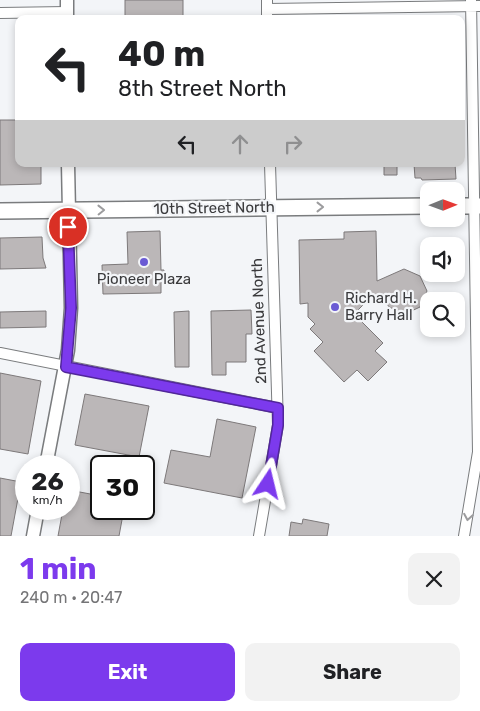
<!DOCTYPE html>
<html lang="en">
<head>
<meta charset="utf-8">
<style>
  :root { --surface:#fff; --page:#f2f2f2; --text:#202124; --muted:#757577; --accent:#7c3aed }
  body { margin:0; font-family:Rubik,sans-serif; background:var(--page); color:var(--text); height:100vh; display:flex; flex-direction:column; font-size:19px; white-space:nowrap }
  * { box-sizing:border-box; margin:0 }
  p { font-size:16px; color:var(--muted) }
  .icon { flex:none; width:28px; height:28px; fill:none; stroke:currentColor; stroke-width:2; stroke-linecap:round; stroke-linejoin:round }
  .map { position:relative; height:536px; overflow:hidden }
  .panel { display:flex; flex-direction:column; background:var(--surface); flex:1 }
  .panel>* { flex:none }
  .hud { position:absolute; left:15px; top:15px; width:450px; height:152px; border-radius:10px; box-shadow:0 2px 8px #0003; background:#fff; color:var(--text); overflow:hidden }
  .needle { width:32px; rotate:89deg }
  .controls { position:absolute; left:420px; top:182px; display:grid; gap:10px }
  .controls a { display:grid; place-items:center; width:45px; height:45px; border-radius:10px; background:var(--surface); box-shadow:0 2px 8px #0003; font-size:25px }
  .speed { position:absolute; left:15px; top:455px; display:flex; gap:10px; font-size:25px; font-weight:700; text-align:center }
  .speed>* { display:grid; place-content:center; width:65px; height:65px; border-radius:50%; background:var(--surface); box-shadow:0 2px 8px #0003; line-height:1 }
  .speed small { font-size:12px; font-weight:400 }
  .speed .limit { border:2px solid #111; border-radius:8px; background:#fff; color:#111 }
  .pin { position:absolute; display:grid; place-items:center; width:42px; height:42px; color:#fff; margin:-21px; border:2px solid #fff; border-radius:50%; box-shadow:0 1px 5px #0007 }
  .me { position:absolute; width:55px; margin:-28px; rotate:10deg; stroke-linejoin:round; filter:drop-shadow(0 0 4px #0008) }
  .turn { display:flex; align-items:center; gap:18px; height:105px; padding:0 20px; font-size:22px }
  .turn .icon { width:65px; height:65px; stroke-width:2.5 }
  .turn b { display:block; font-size:35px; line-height:42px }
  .lanes { display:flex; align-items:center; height:48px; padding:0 20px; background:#0003; justify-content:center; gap:25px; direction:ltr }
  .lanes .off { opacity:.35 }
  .round { display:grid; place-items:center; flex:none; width:52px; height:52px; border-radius:10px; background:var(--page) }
  .summary { display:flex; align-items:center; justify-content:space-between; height:85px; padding:0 20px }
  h1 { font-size:30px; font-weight:700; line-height:38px; color:var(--accent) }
  .primary-button { display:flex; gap:10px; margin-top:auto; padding:10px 20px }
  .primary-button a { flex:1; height:58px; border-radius:10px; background:var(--accent); color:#fff; font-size:20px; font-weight:700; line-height:58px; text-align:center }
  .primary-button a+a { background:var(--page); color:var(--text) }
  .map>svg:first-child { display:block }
</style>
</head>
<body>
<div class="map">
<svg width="480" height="536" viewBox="0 0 480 536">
  <rect width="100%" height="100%" fill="#f3f5f8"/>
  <!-- building -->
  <path fill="#bbb7b8" stroke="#7d797a" d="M125 0H183V19H125Z
    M0 120H19V164H41V184L0 185Z
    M384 164H397V175H384Z
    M414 164H455L456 179 422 180 421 178H415Z
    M160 231 161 270H164L165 280H161V293L103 294 102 265 128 264 127 232Z
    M376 231 377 281 404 269 420 276 427 291 420 307 405 314 389 307 386 302H366L354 314 383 343 375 351 387 362 368 381 357 370 344 382 314 351 323 342 310 329 315 324 308 317V303L300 304 299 240 344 239V232Z
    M42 237 43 258 46 268 0 269V238Z
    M251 310 252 334H246V362H226V375H212L211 311Z
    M46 311V327L0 328V312Z
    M189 311V367H175L174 312Z
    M0 373 41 381 28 454 0 449Z
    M85 394 149 406 139 457 75 445Z
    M217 419 256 427 242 498 164 483 171 450 210 457Z
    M0 478 21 482 11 536H0Z
    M69 490 101 496V509H124L119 536H58L63 509H69Z
    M303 519 329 524 327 536H289L291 522 302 524Z"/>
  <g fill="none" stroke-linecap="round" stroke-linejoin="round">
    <defs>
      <path id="minor" d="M267 0V19
        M267 9 480 6
        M0 13 67 12
        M0 353 278 408
        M259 536 278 425 270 164
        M464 536 478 452 471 0"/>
      <path id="tertiary" d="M67 0V19
        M46 466 68 350 71 308 68 164
        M33 536 38 509"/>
      <path id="primary" d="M456 206H480
        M0 211 429 206"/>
    </defs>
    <!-- minor casing -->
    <use href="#minor" stroke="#7a7c7e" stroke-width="12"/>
    <!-- tertiary casing -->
    <use href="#tertiary" stroke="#7a7c7e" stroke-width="15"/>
    <!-- primary casing -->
    <use href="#primary" stroke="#7a7c7e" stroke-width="18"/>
    <!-- minor -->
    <use href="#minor" stroke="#fff" stroke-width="10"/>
    <!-- tertiary -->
    <use href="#tertiary" stroke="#fff" stroke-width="12"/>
    <!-- primary -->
    <use href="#primary" stroke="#fff" stroke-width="15"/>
  </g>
  <!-- one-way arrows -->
  <defs><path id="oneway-chevron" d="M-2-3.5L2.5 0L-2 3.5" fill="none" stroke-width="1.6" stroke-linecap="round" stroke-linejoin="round" transform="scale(1.25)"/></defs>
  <g stroke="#9c9c9e">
    <use href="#oneway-chevron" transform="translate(320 207)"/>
    <use href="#oneway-chevron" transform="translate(101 210) rotate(-1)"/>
    <use href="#oneway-chevron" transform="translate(468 517) rotate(100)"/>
  </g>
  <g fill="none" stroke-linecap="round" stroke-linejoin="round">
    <defs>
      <path id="route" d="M68 227 71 308 66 367 278 408V425L268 484"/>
    </defs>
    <!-- route casing -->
    <use href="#route" stroke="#51269a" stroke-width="12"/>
    <!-- route -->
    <use href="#route" stroke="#7c3aed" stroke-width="9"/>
  </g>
  <!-- markers -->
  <g fill="#6a5ad4" stroke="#f3f5f8" stroke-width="2">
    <circle cx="144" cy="262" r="5"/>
    <circle cx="335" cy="307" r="5"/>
  </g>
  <g text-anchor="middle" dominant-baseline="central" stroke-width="4.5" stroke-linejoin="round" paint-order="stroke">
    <!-- street labels -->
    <g font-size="15" fill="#3a3a3c" stroke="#f3f5f8">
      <text transform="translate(214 208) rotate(-1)">10th Street North</text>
      <text transform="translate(259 321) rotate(-92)">2nd Avenue North</text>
    </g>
    <!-- poi labels -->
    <g font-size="15" fill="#3a3a3c" stroke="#f3f5f8">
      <text x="144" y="279">Pioneer Plaza</text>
      <text x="345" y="298" text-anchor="start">Richard H.<tspan x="345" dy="17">Barry Hall</tspan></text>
    </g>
  </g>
</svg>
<div class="controls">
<a><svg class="needle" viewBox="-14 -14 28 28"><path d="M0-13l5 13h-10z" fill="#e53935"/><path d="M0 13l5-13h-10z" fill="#757577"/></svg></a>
<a><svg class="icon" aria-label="sound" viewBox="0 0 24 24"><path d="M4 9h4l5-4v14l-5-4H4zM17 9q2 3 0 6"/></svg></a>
<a><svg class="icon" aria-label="search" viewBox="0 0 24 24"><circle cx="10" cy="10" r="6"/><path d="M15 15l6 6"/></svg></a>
</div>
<div class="speed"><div>26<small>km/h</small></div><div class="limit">30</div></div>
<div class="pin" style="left:68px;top:227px;background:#d93025"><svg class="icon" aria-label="arrive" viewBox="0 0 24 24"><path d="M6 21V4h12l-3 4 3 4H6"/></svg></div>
<svg class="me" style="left:268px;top:484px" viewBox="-20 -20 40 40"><path d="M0-17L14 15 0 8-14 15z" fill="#7c3aed" stroke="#fff" stroke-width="4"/></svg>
<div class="hud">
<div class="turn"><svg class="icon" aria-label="left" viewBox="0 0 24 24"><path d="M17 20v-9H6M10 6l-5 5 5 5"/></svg><div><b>40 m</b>8th Street North</div></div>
<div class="lanes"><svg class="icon" aria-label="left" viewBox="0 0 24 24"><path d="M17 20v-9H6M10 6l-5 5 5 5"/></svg><svg class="icon off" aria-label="ahead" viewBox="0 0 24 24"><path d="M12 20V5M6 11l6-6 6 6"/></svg><svg class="icon off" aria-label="right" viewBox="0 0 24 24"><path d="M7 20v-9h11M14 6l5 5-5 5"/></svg></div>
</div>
</div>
<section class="panel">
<div class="summary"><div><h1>1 min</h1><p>240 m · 20:47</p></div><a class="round"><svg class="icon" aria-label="close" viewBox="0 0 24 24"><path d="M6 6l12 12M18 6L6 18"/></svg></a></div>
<div class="primary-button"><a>Exit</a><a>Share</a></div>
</section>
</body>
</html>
